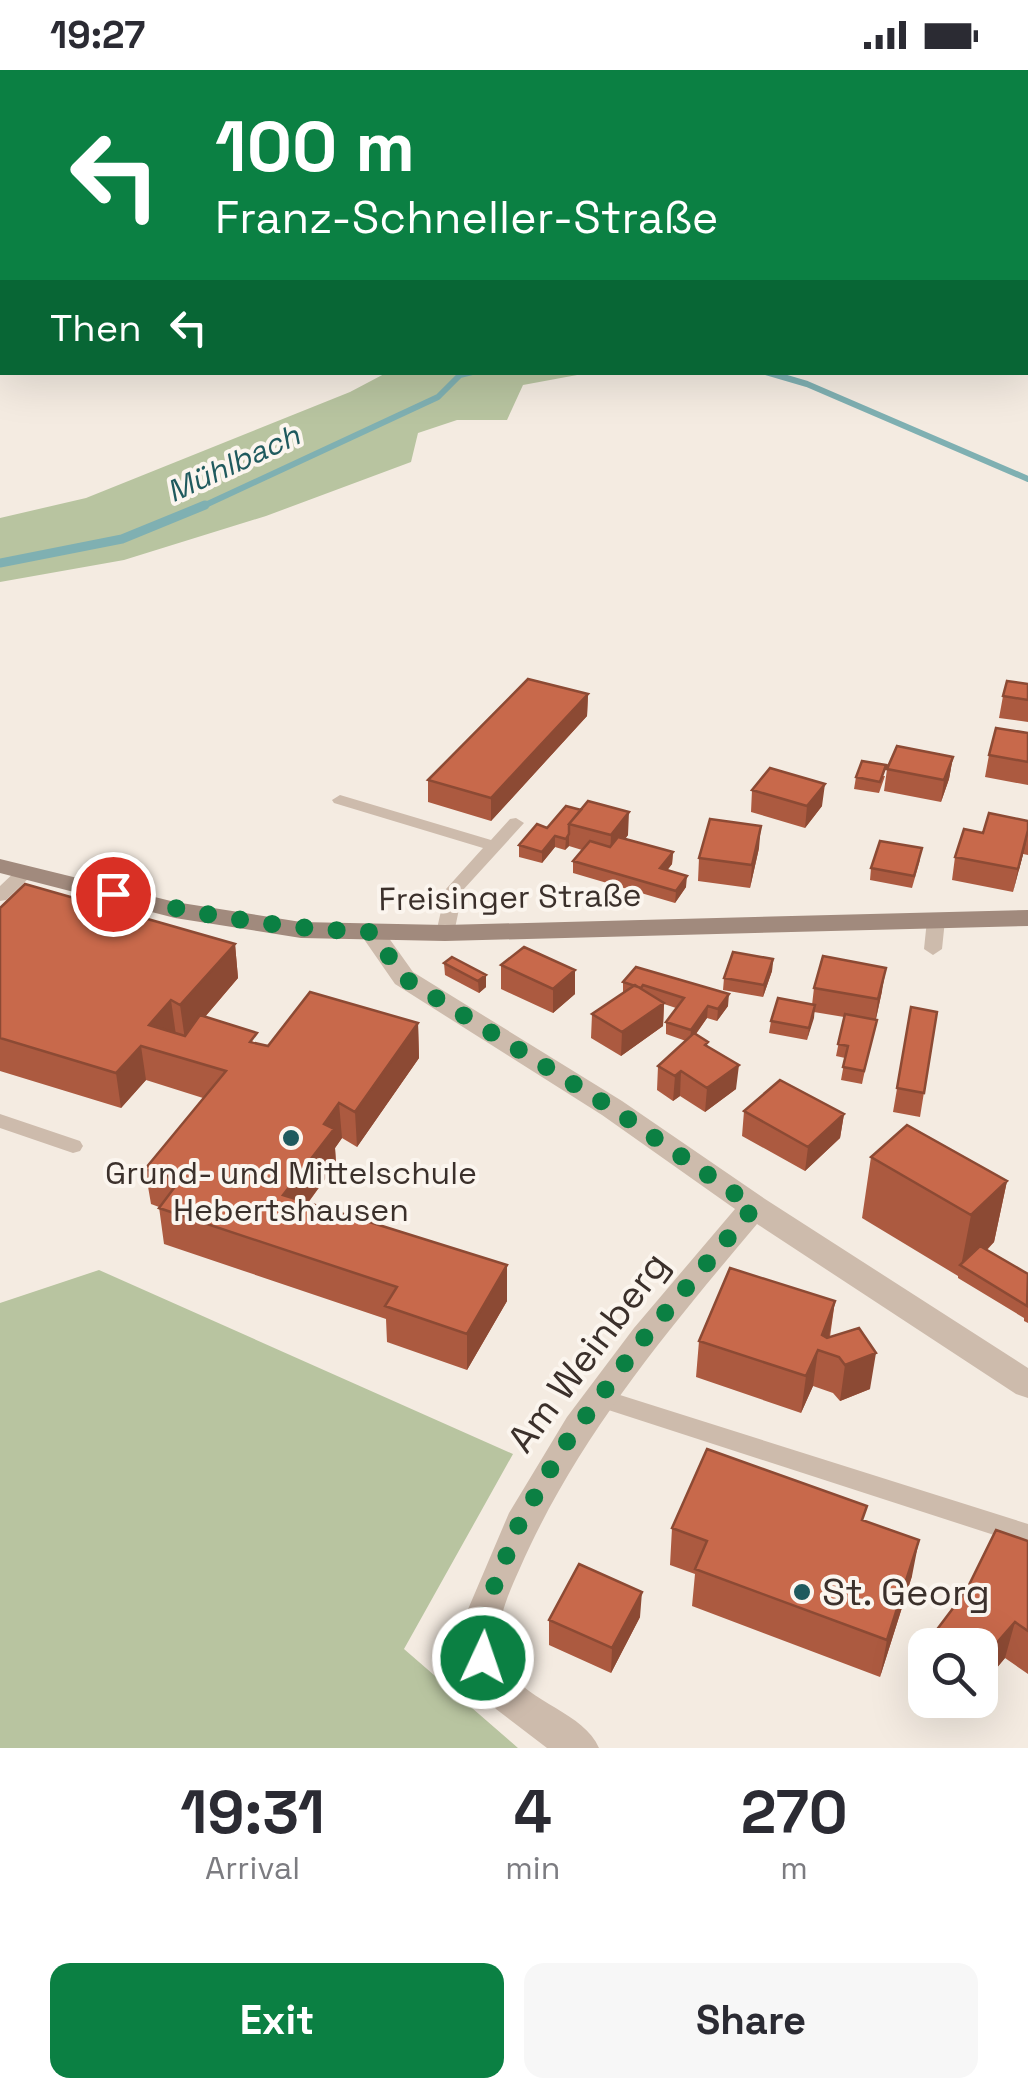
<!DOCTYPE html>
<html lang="en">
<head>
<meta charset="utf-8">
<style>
  :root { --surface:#fff; --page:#f7f7f7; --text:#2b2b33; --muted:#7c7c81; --accent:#0b8043 }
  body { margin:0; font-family:"Space Grotesk",sans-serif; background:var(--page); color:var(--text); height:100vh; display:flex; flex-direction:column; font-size:38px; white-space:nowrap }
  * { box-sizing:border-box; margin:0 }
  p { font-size:32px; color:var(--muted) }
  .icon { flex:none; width:55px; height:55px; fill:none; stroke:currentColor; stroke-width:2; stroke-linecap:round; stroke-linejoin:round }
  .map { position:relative; height:1678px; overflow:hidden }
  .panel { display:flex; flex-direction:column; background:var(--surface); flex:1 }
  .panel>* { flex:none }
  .guide { position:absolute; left:0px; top:0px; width:1030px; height:305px; box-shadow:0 10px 40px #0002; background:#0b8043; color:#fff; overflow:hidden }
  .fabs { position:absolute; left:908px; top:1558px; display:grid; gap:20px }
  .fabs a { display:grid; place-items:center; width:90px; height:90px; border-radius:20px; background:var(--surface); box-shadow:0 10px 40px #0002; font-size:50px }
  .pin { position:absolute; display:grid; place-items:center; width:85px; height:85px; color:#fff; margin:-42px; border:5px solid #fff; border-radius:50%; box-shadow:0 2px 10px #0007 }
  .me { position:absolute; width:110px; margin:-55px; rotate:3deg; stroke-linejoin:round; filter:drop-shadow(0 0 8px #0008) }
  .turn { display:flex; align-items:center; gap:35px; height:210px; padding:0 50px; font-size:45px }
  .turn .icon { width:130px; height:130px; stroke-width:2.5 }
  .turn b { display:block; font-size:70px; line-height:85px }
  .then { display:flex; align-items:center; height:95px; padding:0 50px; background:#0003; gap:20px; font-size:38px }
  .eta { display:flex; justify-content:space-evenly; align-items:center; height:170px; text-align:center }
  .eta b { font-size:60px; font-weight:700; line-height:70px }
  .primary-button { display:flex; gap:20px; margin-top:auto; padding:20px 50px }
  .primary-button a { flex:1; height:115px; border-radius:20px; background:var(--accent); color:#fff; font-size:40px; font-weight:700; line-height:115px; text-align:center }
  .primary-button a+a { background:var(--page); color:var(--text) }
  .status { display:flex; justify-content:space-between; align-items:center; height:70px; padding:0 50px; background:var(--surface); direction:ltr }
  .status svg { height:28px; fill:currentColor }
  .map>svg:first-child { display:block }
</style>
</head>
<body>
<div class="status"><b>19:27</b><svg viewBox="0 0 49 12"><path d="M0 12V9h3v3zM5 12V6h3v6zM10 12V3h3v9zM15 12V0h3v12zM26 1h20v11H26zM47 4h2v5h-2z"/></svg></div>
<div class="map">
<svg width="1028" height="1678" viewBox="0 0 1028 1678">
  <rect width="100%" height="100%" fill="#f4ebe1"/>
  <!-- green -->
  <path fill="#b8c4a0" d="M386 303H588L523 315 507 350H457L418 363 411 392 266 446 124 490 0 512V448L86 428 350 322Z
    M99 1200 513 1384 404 1579 518 1678H0V1233Z"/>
  <!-- water -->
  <path fill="#7fb0b2" d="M0 0H367L414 2H2L0 10Z"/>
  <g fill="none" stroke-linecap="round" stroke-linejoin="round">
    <!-- stream-far1 -->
    <path stroke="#7fb0b2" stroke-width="6" d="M766 302 807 314 1028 409
      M199 438 438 327 460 305 472 302"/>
    <!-- stream -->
    <path stroke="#7fb0b2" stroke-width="9" d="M0 493 122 469 205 435"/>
    <!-- lane -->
    <path fill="#cdbbac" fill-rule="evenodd" d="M340 725 491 770 510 749 516 748 524 753 463 820 454 863 445 868 436 863 446 819 483 778 334 733 332 730Z
      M25 797 31 798 34 802 31 806 6 830 0 831V816L19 798Z
      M936 845 945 850 942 879 933 885 924 879 927 850Z
      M0 1044 80 1071 83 1076 80 1081 73 1083 0 1058Z
      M601 1319 1028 1454V1476L593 1335 589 1328 593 1321Z"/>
    <!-- street -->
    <path fill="#cdbbac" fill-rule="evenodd" d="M372 854 381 857 413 902 622 1031 765 1129 1028 1298V1328L1016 1324 757 1154C667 1261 577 1368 520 1498 508 1525 493 1556 502 1586 516 1632 582 1638 599 1678H547L496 1639 475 1612 464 1585 466 1544 509 1443 567 1347 634 1258 735 1139 602 1045 395 914 359 862Z"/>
    <!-- secondary -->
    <path fill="#a18a7d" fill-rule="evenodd" d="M0 789 175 832 301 852 445 855 1028 840V856L445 871 301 868 175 848 0 803Z"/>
  </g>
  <!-- wall -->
  <path fill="#ac5a40" d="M1028 614V652L999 648 1003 626Z
    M588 624 587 646 491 751 428 732V710Z
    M1028 663V715L985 707 989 685Z
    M953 687 949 709 941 732 884 721 887 699Z
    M885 706 879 723 854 719 856 707Z
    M752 720 822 736 805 758 751 742Z
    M566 736 628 765 625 769 673 782 672 794 667 800 686 817 675 833 573 803V791L582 780 569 776 565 780 555 777 542 793 519 787V775L547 758Z
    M1028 751V785L1023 784 1013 822 952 810 955 787 983 763Z
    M759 778 750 818 698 811 699 788Z
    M920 790 912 818 870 810 871 798Z
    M0 838 235 874 238 908 205 947 258 974 268 976 418 953 419 988 357 1077 342 1068 335 1078 336 1094 308 1133 507 1231 467 1300 387 1272 386 1249 164 1174 159 1137 151 1134 145 1099 203 1028 146 1010 121 1038 0 1001Z
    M452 887 486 917 479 923 445 905 444 893Z
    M773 889 772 901 763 927 723 920 724 908Z
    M501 895 575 900V924L553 943 501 919Z
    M636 897 728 936 717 951 707 948 696 964 708 976 736 1019 705 1042 680 1026 673 1031 657 1020 658 996 686 971 666 964V952L676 938 664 934 663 956 621 986 591 968 592 944 623 923V912Z
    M814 918 882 921 862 1014 841 1010 845 988 836 986 844 947 814 942 807 970 769 963 771 951 812 935Z
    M911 937 937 942 920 1047 893 1042Z
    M744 1041 844 1044 840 1068 805 1101 742 1066Z
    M871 1087 1007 1111 994 1172 987 1180 1028 1204V1253L1024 1251V1248L958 1208V1206L862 1148Z
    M835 1231 830 1267 870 1319 840 1331 833 1323 813 1316 801 1343 696 1307 699 1271Z
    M864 1451 912 1506 880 1607 692 1536 695 1504 670 1495 672 1458Z
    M1028 1471V1604L1005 1588 980 1618V1575H926V1574Z
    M640 1547 611 1603 549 1575V1550Z
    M925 1580V1614L919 1610Z
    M949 1630H970L962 1639Z"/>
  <!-- shaded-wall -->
  <path fill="#8c4a34" d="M2 24V47L0 48V26Z
    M0 94H2V109H0Z
    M0 134H2V164H0Z
    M0 179H2V210H0Z
    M588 624 587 646 491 751V728Z
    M953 687 949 709 941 732 944 710Z
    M825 714 822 736 805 758 807 736Z
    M629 742 628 765 610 788 611 765Z
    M761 756 759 778 750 818 752 795Z
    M1028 760 1026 773 1013 822 1018 799Z
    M569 764V776L565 780 566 769Z
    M555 766V777L542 793V782Z
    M673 782 672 794 660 810V798Z
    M687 806 686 817 675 833 676 821Z
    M235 874 238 908 185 970 180 935Z
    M773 889 772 901 763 927 764 915Z
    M886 898 882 921 875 953 878 929Z
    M575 900V924L553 943V919Z
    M486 905V917L479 923 478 911Z
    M729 924 728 936 717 951 718 939Z
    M171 930 176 965 149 955Z
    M664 933 663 956 621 986 622 962Z
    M815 935 814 948 807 970 809 958Z
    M708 936 707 948 690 972 691 960Z
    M418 953 419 988 357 1077 355 1042Z
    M141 976 146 1010 121 1038 116 1003Z
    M739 995 736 1019 705 1042 707 1018Z
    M681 1001 680 1026 673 1031 675 1006Z
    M339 1033 342 1068 335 1078 336 1094 287 1161 283 1125 324 1054Z
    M844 1044 840 1068 805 1101 808 1077Z
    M1007 1111 994 1172 967 1199 961 1196 971 1145Z
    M507 1195V1231L467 1300V1264Z
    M835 1231 829 1267 824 1282 822 1265Z
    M818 1280 813 1316 801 1343 806 1306Z
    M876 1283 870 1319 840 1331 845 1295Z
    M919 1470 912 1506 880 1607 887 1570Z
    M642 1522 640 1547 611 1603 612 1578Z
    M1015 1552 1005 1588 980 1618V1592Z"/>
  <!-- building -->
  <path fill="#c8694b" stroke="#8c4a34" stroke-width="2.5" d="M0 12H2V24L0 26Z
    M0 52H2V76H0Z
    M0 81H2V94H0Z
    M0 110H2V134H0Z
    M0 156H2V179H0Z
    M528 609 588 624 491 728 428 710Z
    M1007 611 1028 614V630L1003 626Z
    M996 658 1028 663V692L989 685Z
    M897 676 953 687 944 710 887 699Z
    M862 691 886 695 880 712 856 707Z
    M770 698 825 714 807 736 752 720Z
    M588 731 629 742 611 765 569 754Z
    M566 736 581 740 569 754V764L566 769 555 766 542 782 519 775 537 754 547 758Z
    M989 743 1028 751V760L1018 799 955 787 964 759 983 763Z
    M710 749 761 756 752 795 699 788Z
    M618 767 673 782 660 798 687 806 676 821 573 791 590 771 610 777Z
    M880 771 922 778 914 806 871 798Z
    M25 814 235 874 180 935 171 930 149 955 185 966 200 945 257 963 250 972 268 976 310 922 418 953 355 1042 339 1033 324 1054 334 1059 283 1125 507 1195 467 1264 385 1236 397 1217 159 1138 180 1110 145 1099 226 1001 141 976 116 1003 0 968V838Z
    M524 877 575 900 553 919 501 895Z
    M733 882 773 889 764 915 724 908Z
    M823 886 886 898 878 929 814 918Z
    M452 887 486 905 478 911 444 893Z
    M636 897 729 924 718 939 708 936 691 960 666 952 684 928 643 915 641 918 623 912Z
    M635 915 664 933 622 962 592 944Z
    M778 928 815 935 809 958 771 951Z
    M911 937 937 942 924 1023 897 1018Z
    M845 944 877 950 864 1001 843 997 848 976 838 974Z
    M694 963 708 972 705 975 739 995 707 1018 681 1001 675 1006 658 996Z
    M780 1010 844 1044 808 1077 744 1041Z
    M907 1055 1007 1111 971 1145 871 1087Z
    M980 1176 1028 1204 1027 1236 960 1195Z
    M730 1198 835 1231 822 1265 827 1268 859 1258 876 1283 845 1295 839 1287 818 1280 806 1306 699 1271Z
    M707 1379 867 1436 862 1450 919 1470 887 1570 695 1499 707 1471 672 1458Z
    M996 1460 1028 1471V1561L1015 1552 980 1592V1575H928L926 1574 966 1521Z
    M579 1494 642 1522 612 1578 549 1550Z"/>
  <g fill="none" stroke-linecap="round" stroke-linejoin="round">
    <!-- route -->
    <path stroke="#0b8043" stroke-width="18" stroke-dasharray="0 32.4" d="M113 824C198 845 284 859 372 862L404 908 612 1038 754 1137 639 1274 563 1377 519 1454 480 1552 483 1588"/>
  </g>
  <!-- markers -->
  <g fill="#1f5a5e" stroke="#fbf5ee" stroke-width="4">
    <circle cx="291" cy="1068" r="10"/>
    <circle cx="802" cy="1522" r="10"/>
  </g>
  <g text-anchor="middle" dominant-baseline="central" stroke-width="8" stroke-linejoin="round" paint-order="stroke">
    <!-- far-water labels -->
    <g font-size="30" font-style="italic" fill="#1f5a5e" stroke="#fbf5ee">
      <text transform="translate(233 393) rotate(-25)">Mühlbach</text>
    </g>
    <!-- street labels -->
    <g font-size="32" fill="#3b302b" stroke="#fbf5ee">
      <text transform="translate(510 827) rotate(-1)">Freisinger Straße</text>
    </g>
    <!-- poi labels -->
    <g font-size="32" fill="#3b302b" stroke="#fbf5ee">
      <text x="291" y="1103">Grund- und Mittelschule<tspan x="291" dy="37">Hebertshausen</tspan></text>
    </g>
    <!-- near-street labels -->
    <g font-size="38" fill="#3b302b" stroke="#fbf5ee">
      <text transform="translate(588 1282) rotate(-53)">Am Weinberg</text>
    </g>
    <!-- near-poi labels -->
    <g font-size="38" fill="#3b302b" stroke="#fbf5ee" text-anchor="start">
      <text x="822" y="1522">St. Georg</text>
    </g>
  </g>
</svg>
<div class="fabs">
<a><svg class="icon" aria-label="search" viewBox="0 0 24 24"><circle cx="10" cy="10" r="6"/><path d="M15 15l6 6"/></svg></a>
</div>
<div class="pin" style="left:113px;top:824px;background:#d93025"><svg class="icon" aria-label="arrive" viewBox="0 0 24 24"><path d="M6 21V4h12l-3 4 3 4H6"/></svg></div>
<svg class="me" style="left:483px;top:1588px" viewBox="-20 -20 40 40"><circle r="17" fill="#0b8043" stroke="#fff" stroke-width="3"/><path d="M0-11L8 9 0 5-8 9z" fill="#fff"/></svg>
<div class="guide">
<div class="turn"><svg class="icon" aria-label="left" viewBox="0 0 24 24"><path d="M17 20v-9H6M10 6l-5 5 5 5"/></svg><div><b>100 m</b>Franz-Schneller-Straße</div></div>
<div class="then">Then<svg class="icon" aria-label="left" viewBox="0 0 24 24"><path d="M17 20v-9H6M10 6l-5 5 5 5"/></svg></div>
</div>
</div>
<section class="panel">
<div class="eta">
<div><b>19:31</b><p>Arrival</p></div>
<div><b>4</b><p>min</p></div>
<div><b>270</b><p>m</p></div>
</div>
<div class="primary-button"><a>Exit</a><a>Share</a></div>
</section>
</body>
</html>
